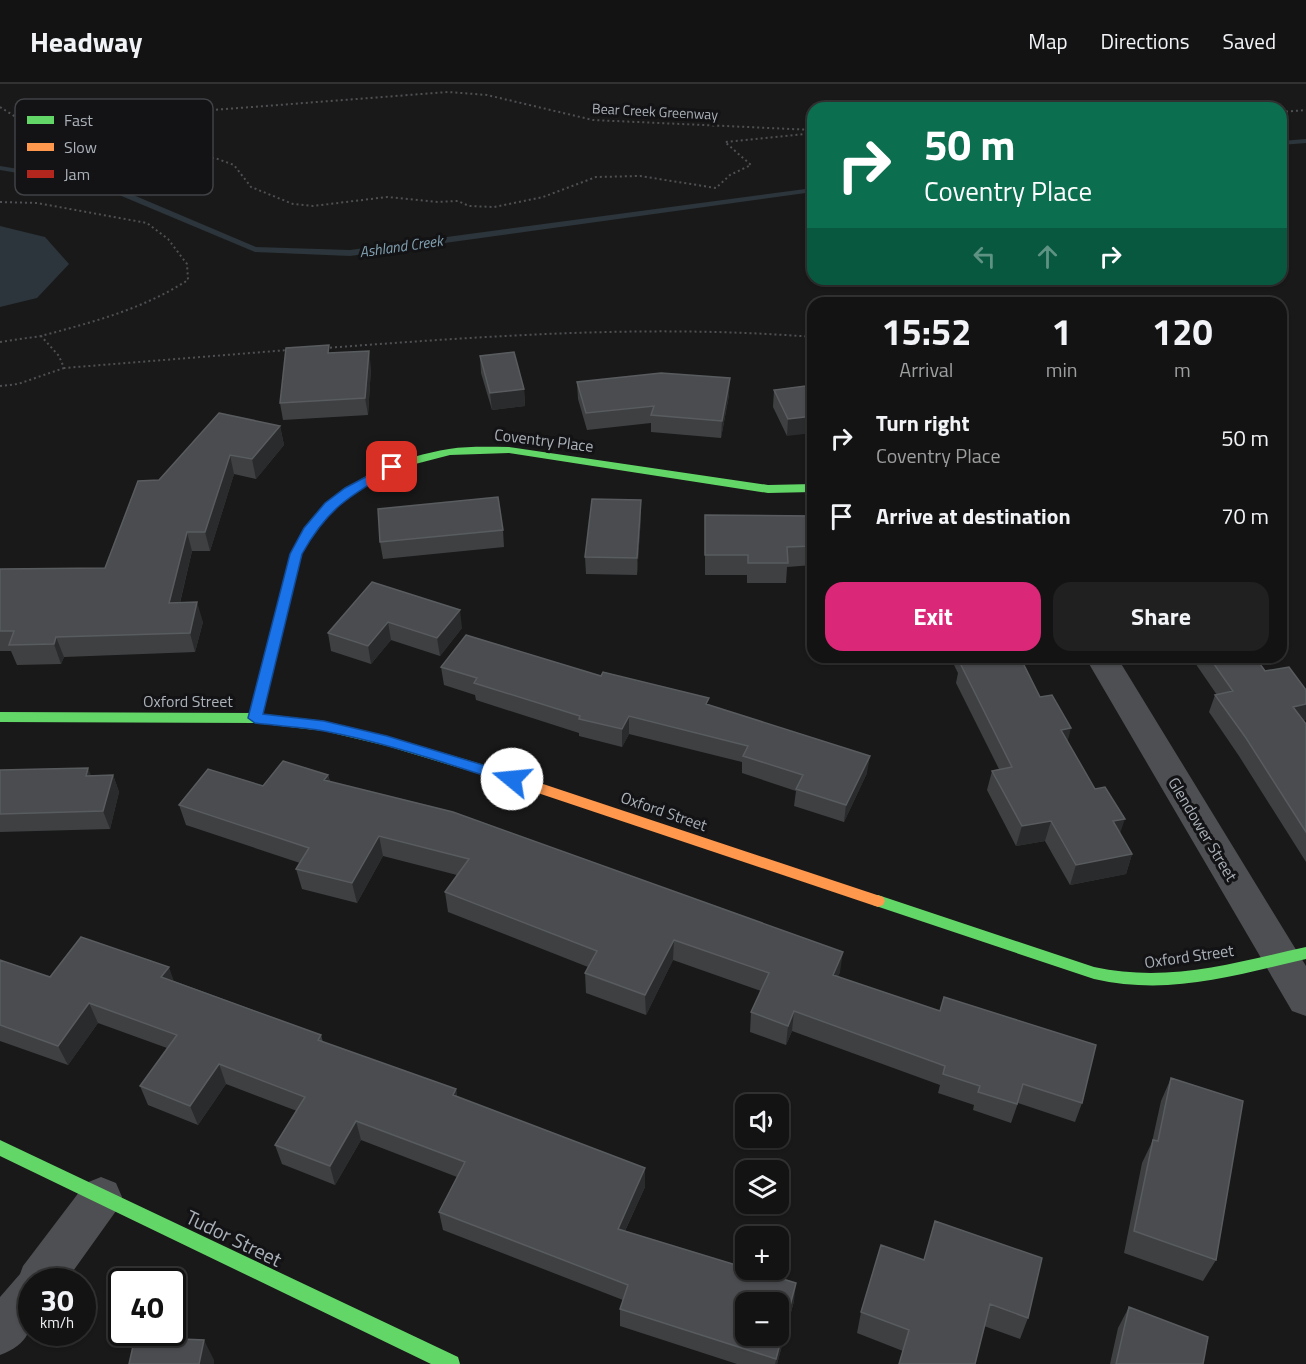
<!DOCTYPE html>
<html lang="en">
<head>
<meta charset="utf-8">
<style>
  :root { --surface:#131313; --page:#202021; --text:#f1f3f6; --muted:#9d9ea0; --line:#323233; --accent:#db2777 }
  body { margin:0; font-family:"Titillium Web",sans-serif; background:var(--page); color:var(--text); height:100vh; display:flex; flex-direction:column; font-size:22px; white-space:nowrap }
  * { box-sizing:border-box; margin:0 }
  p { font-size:20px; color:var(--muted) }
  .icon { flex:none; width:33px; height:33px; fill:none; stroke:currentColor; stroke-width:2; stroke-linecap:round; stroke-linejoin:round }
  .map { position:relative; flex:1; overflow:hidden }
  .drawer { position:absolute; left:807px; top:213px; width:480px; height:366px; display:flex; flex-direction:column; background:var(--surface); border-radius:18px; box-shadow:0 2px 4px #0004,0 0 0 2px var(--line) }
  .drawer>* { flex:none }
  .hud { position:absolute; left:807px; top:18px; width:480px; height:183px; border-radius:18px; box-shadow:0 2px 4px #0004,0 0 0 2px var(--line); background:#0b6e4f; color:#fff; overflow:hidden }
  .fabs { position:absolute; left:735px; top:1010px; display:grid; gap:12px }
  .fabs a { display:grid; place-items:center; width:54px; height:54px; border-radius:12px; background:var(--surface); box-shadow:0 2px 4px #0004,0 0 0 2px var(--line); font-size:30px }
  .speed { position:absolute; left:18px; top:1184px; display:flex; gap:12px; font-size:30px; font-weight:700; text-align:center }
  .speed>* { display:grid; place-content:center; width:78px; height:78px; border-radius:50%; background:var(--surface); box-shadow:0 2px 4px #0004,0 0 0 2px var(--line); line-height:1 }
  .speed small { font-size:15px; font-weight:400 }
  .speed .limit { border:3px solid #111; border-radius:9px; background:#fff; color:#111 }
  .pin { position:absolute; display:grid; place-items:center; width:51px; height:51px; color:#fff; margin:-26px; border-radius:12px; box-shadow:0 3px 9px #0006 }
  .me { position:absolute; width:66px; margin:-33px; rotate:287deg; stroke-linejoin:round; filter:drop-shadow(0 0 4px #0008) }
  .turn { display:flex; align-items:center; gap:21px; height:126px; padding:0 18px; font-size:27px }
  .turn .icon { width:78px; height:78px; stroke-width:2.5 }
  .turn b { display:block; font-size:42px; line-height:51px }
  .lanes { display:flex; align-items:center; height:57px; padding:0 18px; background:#0003; justify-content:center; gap:30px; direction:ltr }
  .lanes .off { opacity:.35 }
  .eta { display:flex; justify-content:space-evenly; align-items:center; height:102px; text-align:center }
  .eta b { font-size:36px; font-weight:700; line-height:42px }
  .button { display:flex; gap:12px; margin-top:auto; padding:12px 18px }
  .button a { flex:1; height:69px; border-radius:18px; background:var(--accent); color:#fff; font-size:24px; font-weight:700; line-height:69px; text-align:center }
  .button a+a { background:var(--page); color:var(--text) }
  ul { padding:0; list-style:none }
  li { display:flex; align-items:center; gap:18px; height:78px; padding:0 18px }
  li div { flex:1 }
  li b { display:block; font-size:22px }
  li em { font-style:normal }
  header { display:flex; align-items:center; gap:36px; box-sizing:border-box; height:84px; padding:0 30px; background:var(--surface); border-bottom:2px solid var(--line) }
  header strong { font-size:28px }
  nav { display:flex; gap:33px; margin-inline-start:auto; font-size:21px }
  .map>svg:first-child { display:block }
</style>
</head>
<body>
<header>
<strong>Headway</strong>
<nav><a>Map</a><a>Directions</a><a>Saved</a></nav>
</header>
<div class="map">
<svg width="1306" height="1280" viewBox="0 0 1306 1280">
  <rect width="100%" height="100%" fill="#191919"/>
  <!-- water -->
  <path fill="#2c353b" d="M0 142 45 153 69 180 37 214 0 223Z"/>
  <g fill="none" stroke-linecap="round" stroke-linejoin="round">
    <!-- stream -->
    <path fill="#2c353b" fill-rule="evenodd" d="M1306 55V59L1281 61V57Z
      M0 82 105 99 256 163 350 166 813 104V108L350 172 255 168 100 103 0 86Z"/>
    <!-- path -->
    <path stroke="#4f5053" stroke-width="2" stroke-dasharray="2 3" stroke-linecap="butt" d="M0 23 19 35 69 37 448 8 487 11 593 36 813 46
      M1281 28 1306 26
      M98 35 109 48 130 60 152 68 169 72 215 74 234 81 251 103 293 120 313 122 387 113 438 118 458 117 469 122 494 123 543 113 596 93 640 92 716 104 730 91 751 81 725 58 805 50 809 46
      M0 118 37 119 147 139 168 155 187 180 188 196C143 225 93 238 41 252L59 272 64 284 288 266
      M0 258 41 252
      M325 264C488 252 650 240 813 253
      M0 302 18 300 64 284"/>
    <!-- street -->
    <path fill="#4d4f52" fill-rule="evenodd" d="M1085 573H1117L1306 882V932L1292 927Z
      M101 1093 116 1099 122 1113 116 1127 66 1197H32C32 1233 39 1256 0 1271V1213L20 1190 23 1182 86 1099Z"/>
    <!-- fast -->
    <path fill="#63d668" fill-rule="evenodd" d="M509 363 768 401 813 400V408L768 409 509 369 450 371 396 385 353 410 334 425 315 446 305 464 301 465 295 461C325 404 388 375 449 365 468 362 490 363 509 363Z
      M0 628 255 629 324 637 387 652 521 692 523 696 521 700 516 701 387 662 324 647 255 639 0 638Z
      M878 811 1094 883C1169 899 1233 879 1306 863V875C1233 892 1169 912 1094 895L873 821 871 817 873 813Z
      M0 1056 458 1273 460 1280H431L0 1072Z"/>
    <!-- slow -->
    <path fill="#ff974d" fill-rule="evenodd" d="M516 691 883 813 885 817 883 821 878 823 511 700 509 696 511 692Z"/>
    <!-- jam -->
    <path fill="#b3261e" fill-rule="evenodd" d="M301 457 307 461 302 470 262 634 255 639 248 634 290 470 297 458Z"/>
  </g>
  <!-- wall -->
  <path fill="#3e4042" d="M331 269 371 284 368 331 283 336 280 319Z
    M480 272 524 305 525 322 492 326 481 289Z
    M577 298 729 311 721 354 651 348V339L587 346 578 315Z
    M813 301 787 352 773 323 774 306Z
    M280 342 284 361 256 395 234 390 210 467H192L180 519 203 538 195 568 64 573 61 580 17 581 11 567H0V485L105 484 159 396Z
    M641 416V433L637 491 586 490 585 473Z
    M705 431 813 432V481L787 483 786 499H747V491H705Z
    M503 446 504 463 383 475 380 458Z
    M372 498 462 544 440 572 391 556 371 580 331 567 328 549Z
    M950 573H1020L1040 613 1132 770 1126 790 1070 801 1045 757 1016 762 987 706 992 687 999 685 956 599 958 589Z
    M1191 573H1255L1306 640V778L1239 672 1209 628 1215 611H1217Z
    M441 583 601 592 709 621 867 689 844 738 794 722 796 707 742 689V678L629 650 622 663 579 652V649L476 616 475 611 444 601Z
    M0 686 91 691H113L119 708 110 745 0 748Z
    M328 691 330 697 840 888 838 892 1082 1019 1075 1038 1018 1019 1011 1039 973 1026 974 1021 938 1009 940 1001 792 947 786 961 750 948 751 928 761 907 673 876 646 931 586 909 585 889 588 883 448 828 445 808 457 791 383 772 357 819 302 805 296 785 300 779 186 741 179 721 263 702Z
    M0 876 50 893 174 897 321 951 323 958 456 1005 457 1013 645 1103 625 1147 794 1217 777 1280H737L620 1242V1225L623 1216 443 1146 439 1128 457 1093 361 1056 335 1101 282 1080 275 1061 297 1027 226 1000 198 1041 148 1021 140 1002 167 964 98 939 68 981 0 957Z
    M1171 994 1216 1176 1203 1197 1124 1169 1142 1079 1152 1058 1161 1017Z
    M881 1161 1028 1234 1020 1255 984 1242 903 1267 857 1249 861 1228Z
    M1129 1223 1203 1280H1110L1118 1244Z"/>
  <!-- shaded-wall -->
  <path fill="#2a2b2c" d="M369 267 371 284 368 331 365 314Z
    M730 294 729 311 721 354 722 337Z
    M524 305 525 322 492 326 490 309Z
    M813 332V349L787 352 788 335Z
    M280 342 284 361 256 395 252 375Z
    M230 371 234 390 210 467 205 448Z
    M641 416V433L637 491V474Z
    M187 448 192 467 175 539 169 519Z
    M197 518 203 538 195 568 190 549Z
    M460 526 462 544 440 572 437 554Z
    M388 538 391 556 371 580 368 562Z
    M56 553 64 573 61 580 54 560Z
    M1306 620V636L1286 640 1293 623Z
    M629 632V650L622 663V645Z
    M1071 644 1066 664 1061 646Z
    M870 672 867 689 844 738 846 721Z
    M88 684 95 701 86 692Z
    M113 691 119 708 110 745 103 727Z
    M328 691 333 711 324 696Z
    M1125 735 1118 755 1113 737Z
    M1051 737 1045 757 1016 762 1022 742Z
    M379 752 383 772 357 819 352 799Z
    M1132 770 1126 790 1070 801 1076 781Z
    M674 856 673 876 646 931 645 911Z
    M843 868 840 888 831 910 833 891Z
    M169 883 176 903 161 893Z
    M89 919 98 939 68 981 58 962Z
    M794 927 792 947 786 961 788 942Z
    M219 980 226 1000 198 1041 190 1022Z
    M456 1005 459 1024 453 1011Z
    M356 1037 361 1056 335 1101 330 1082Z
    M645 1084V1103L618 1162V1145Z
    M796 1199 794 1217 777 1280H775Z
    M204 1256 214 1276V1280H199Z"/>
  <!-- building -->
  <path fill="#4a4c4f" stroke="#595c5f" stroke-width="1.5" fill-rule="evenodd" d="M329 261 328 269 369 267 365 314 280 319 286 264Z
    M514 268 524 305 490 309 480 272Z
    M661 289 730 294 722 337 651 331 654 322 586 329 577 298Z
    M813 301V332L788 335 774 306Z
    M219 329 280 342 252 375 230 371 205 448H187L169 519 197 518 190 549 56 553 54 560 9 561 14 547H0V485L105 484 138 397 159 396Z
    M498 413 503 446 380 458 378 425Z
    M592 415 641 416 637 474 585 473Z
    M705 431 813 432V462L787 463 788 479H748V471H705Z
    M372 498 460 526 437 554 388 538 368 562 328 549Z
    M466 551 601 592 603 588 709 614 706 620 870 672 846 721 796 705 803 691 743 672 748 662 629 632 622 645 579 635 580 632 474 599 477 594 441 583Z
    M963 573H1020L1040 613 1052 611 1071 644 1061 646 1095 705 1105 703 1125 735 1113 737 1132 770 1076 781 1051 737 1022 742 992 687 1012 683 960 579 966 578Z
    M1209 573H1255L1265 587 1289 583 1306 606V620L1293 623 1306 640V748L1246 654 1215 611 1233 607Z
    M283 677 328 691 324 696 453 728 843 868 833 891 940 927 944 913 1096 961 1082 1019 1023 1000 1017 1020 978 1008 980 1002 943 990 945 982 794 927 788 942 751 928 769 889 674 856 645 911 585 889 597 867 445 808 469 775 379 752 352 799 296 785 309 764 179 721 208 685 263 702Z
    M88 684 86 692 113 691 103 727 0 730V686Z
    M81 853 169 883 161 893 321 951 318 956 456 1005 453 1011 645 1084 618 1145 746 1184V1185H750L796 1199 776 1275 620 1225 628 1201 439 1128 465 1078 356 1037 330 1082 275 1061 305 1013 219 980 190 1022 140 1002 177 951 89 919 58 962 0 941V876L50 893ZM746 1218H778V1251H746Z
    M1171 994 1243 1017 1216 1176 1134 1147 1153 1056 1158 1057Z
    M935 1137 1042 1174 1028 1234 990 1220 975 1280H899L909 1246 861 1228 881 1161 924 1176Z
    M1129 1223 1208 1253 1203 1280H1116Z
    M135 1253 204 1256 199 1280H129Z"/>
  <!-- route -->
  <path fill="#1a73e8" stroke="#114b97" stroke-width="1.5" d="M392 379 398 383 396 385C351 411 328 423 302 470L263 630 324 637 387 652 516 691 519 695 516 699 512 700C450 681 388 659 324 647 301 643 278 642 255 639L248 634 290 470 304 444 325 419 345 404Z"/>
  <g text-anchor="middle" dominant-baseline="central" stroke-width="6" stroke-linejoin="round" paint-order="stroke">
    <!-- far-street labels -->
    <g font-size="14" fill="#aab1b9" stroke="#131315">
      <text transform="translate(655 27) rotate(3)">Bear Creek Greenway</text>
    </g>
    <!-- far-water labels -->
    <g font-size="15" font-style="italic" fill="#82a2b3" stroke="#131315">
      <text transform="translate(401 162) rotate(-8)">Ashland Creek</text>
    </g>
    <!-- street labels -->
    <g font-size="16" fill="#aab1b9" stroke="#131315">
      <text transform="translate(544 356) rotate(7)">Coventry Place</text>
      <text x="188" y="617">Oxford Street</text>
      <text transform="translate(664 727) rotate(19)">Oxford Street</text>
      <text transform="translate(1203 745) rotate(59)">Glendower Street</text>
      <text transform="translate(1189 872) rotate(-8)">Oxford Street</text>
    </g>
    <!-- near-street labels -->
    <g font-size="20" fill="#aab1b9" stroke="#131315">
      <text transform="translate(234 1154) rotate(26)">Tudor Street</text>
    </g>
  </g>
  <!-- legend -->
  <rect x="15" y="15" width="198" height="96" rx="9" fill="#131315" stroke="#404246" stroke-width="1.5"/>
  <rect x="27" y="32" width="27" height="8" fill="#63d668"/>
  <rect x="27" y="59" width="27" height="8" fill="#ff974d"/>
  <rect x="27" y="86" width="27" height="8" fill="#b3261e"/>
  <g font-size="16" fill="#aab1b9">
    <text x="64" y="42">Fast</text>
    <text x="64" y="69">Slow</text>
    <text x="64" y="96">Jam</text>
  </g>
</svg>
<div class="fabs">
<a><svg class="icon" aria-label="sound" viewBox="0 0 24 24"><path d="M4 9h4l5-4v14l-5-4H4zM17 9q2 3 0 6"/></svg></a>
<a><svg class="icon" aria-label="layers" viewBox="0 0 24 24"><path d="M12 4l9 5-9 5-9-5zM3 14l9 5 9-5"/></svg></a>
<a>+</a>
<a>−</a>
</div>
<div class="speed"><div>30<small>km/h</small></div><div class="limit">40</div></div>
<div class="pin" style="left:392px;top:383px;background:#d93025"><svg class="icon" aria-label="arrive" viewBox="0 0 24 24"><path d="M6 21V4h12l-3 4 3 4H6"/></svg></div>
<svg class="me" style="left:512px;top:695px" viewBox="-20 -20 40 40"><circle r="19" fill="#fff"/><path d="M0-13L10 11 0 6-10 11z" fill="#1a73e8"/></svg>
<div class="hud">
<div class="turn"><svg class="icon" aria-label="right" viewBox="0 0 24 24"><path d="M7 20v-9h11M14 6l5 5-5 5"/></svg><div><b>50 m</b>Coventry Place</div></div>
<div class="lanes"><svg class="icon off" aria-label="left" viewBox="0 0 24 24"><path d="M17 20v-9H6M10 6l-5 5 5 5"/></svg><svg class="icon off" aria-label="ahead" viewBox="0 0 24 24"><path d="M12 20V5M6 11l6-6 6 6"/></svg><svg class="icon" aria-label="right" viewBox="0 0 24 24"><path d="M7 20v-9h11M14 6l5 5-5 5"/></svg></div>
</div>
<section class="drawer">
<div class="eta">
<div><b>15:52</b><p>Arrival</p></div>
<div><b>1</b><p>min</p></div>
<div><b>120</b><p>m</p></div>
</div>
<ul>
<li><svg class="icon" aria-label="right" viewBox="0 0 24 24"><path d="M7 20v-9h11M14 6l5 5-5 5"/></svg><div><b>Turn right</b><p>Coventry Place</p></div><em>50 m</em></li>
<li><svg class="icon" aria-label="arrive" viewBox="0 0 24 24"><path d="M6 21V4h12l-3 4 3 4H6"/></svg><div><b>Arrive at destination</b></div><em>70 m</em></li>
</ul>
<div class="button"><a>Exit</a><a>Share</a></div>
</section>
</div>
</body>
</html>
